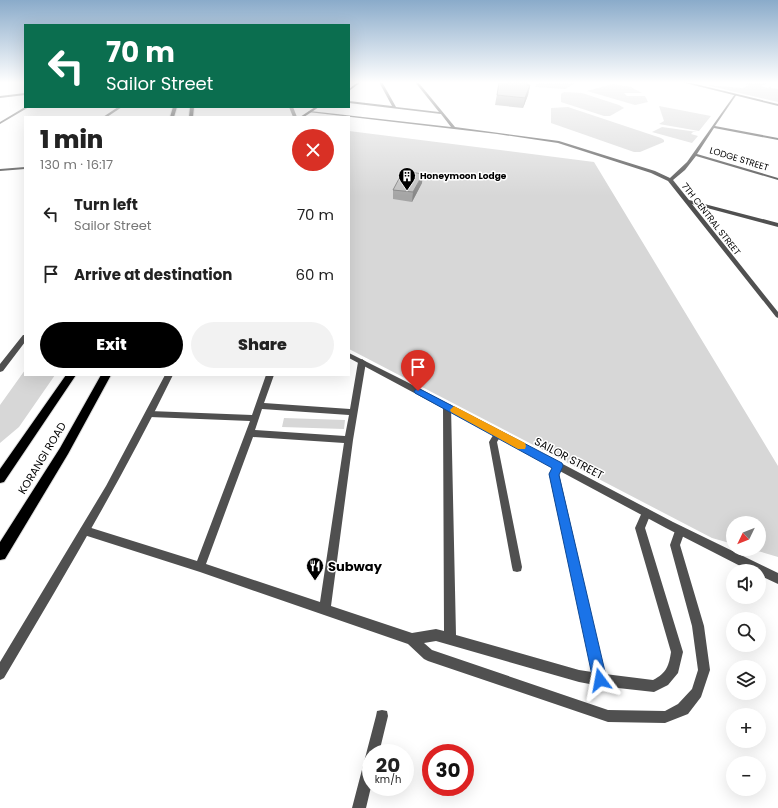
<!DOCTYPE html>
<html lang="en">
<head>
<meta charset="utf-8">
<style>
  :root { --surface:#fff; --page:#f2f2f2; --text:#222; --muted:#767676; --accent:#000 }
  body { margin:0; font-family:Poppins,sans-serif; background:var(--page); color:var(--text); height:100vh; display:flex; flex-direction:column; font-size:15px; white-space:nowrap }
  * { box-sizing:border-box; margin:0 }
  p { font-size:13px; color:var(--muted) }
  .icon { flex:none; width:22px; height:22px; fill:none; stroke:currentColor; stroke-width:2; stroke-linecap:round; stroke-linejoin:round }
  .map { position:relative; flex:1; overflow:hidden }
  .panel { position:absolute; left:24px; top:116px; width:326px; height:260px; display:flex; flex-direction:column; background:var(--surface); border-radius:0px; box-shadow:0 4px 16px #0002 }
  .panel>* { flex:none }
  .hud { position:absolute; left:24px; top:24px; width:326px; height:84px; border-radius:0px; box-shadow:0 4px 16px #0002; background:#0b6e4f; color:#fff; overflow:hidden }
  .needle { width:26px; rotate:227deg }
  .buttons { position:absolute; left:726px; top:516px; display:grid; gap:8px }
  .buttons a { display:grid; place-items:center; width:40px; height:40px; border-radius:50%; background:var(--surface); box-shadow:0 4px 16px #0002; font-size:20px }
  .speed { position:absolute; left:362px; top:744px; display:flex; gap:8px; font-size:20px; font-weight:700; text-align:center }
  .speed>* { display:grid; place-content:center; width:52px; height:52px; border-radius:50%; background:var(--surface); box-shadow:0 4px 16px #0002; line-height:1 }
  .speed small { font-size:10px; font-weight:400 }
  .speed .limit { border:6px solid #d22; background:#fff; color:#111 }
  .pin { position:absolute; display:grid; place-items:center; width:34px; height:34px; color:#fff; margin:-41px -17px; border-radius:50% 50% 50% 0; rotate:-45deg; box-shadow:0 0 4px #0007 }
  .pin .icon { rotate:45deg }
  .me { position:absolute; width:44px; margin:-22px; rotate:347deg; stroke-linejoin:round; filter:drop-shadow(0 0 3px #0008) }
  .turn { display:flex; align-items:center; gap:14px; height:84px; padding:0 16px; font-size:18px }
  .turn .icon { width:52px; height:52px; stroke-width:2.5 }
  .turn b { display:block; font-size:28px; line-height:34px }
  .round { display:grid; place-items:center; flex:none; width:42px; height:42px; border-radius:21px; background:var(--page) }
  .summary { display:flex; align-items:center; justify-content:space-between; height:68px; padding:0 16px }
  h1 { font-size:24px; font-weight:800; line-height:30px }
  .cta { display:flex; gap:8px; margin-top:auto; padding:8px 16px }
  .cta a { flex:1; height:46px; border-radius:24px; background:var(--accent); color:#fff; font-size:16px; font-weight:800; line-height:46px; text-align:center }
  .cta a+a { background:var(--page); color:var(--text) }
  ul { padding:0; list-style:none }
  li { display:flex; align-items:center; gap:12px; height:60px; padding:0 16px }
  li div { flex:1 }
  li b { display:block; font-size:15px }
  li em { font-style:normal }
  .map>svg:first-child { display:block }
</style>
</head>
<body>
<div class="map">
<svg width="778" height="808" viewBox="0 0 778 808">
  <rect width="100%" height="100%" fill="#fff"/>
  <!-- green -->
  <path fill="#d7d7d7" d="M539 82H577L565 89 535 87Z
    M751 82H770L761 86 768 88 771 86V88L778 89V102L706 85 743 88 749 85 741 83Z
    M613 84 631 87 642 93H624L627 96H645L648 102 635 105 587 91Z
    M564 92 582 93 619 105 624 108 610 116H604L561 102V94Z
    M659 106 711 116 699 131 659 124 664 121Z
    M568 107 661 138 664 140V142L640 152H634L551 123V108Z
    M662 127 697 132H693L691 134 698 136 692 143 652 132Z
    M349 131 594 162 778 466V557L751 549H759V523H733V544L712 538 349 349Z
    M25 370V375H55L19 427 0 443V405Z
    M284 418 345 420 344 429 282 427Z"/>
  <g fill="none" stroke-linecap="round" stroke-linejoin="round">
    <defs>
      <path id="primary" d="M173 107H177L174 117H170Z
        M190 107H194L193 117H189Z
        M66 375H76L4 482 0 483V469Z
        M101 375H111L68 454 5 559 0 560V542L60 448Z"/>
    </defs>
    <!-- primary casing -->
    <use href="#primary" stroke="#dbdbdb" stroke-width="2"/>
    <!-- minor -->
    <path fill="#505050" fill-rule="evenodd" d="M379 82H382L396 107 439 112 415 82H418L455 127 559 141 655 171 670 178 687 162 735 94H737L715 126 778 138V140L714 128 697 154 778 178V180L696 156 685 170 673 180 689 200 778 223V227L692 204 778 312V318L776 317 668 181 651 173 558 143 497 134 308 112 310 111 451 127 441 114 349 103V101L392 106Z
      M25 93V95L0 98V96Z
      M25 107H29L0 124V122Z
      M289 107H293L297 117H293Z
      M23 335H25V342L3 371 0 372V364Z
      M362 359 366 362 353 440 331 606 412 633 436 629 444 631 443 406 444 404H450L451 406 456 635 579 670 592 672 549 474 555 463 558 462 561 463 562 466 559 474 605 674 653 680C667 673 669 665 671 652L635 528 643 510 646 508 649 510 651 513 645 528 683 652 678 673 668 685 654 692 600 686 579 682 436 641 424 643 432 650 608 710 665 711 678 704 692 689 698 670 692 626 670 545 676 528 680 526 684 528 685 531 680 545 704 626 710 670 701 697 688 714 665 723 608 722 428 661 424 659 408 644 200 572 81 534 80 531 81 528 85 526 197 561 250 421 150 417 147 416 146 414 147 412 150 411 252 415 266 375H274L264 403 350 409 358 362ZM262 409 349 415 345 436 255 430ZM253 437 344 443 320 602 206 564Z
      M498 431 501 432 502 434 497 442 522 567 521 571 517 572 513 571 512 567 489 442 495 432Z
      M382 710 387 711 388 716 379 753H371V787L366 808H352L376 716 377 711Z"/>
    <!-- tertiary -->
    <path fill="#505050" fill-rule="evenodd" d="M687 82 778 104V106L681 82Z
      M118 107H122L107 117H103Z
      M25 167V169L0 171V169Z
      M349 353 405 381 673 522 778 573V584L759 575V571H750L666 528 349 358Z
      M165 375H173C122 479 63 578 4 678L0 680V662L106 486Z"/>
    <!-- secondary -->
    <path fill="#1d1d1d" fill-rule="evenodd" d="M358 82H361L349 91V89Z
      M315 107H319L304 117H300Z"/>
    <!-- primary -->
    <use href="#primary" fill="#000" fill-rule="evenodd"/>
  </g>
  <!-- wall -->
  <path fill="#a5a5a5" d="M499 83 530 85 528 95 523 108 495 105Z
    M422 183 412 202 393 199V190Z"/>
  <!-- shaded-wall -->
  <path fill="#868686" d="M530 85 528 95 523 108 525 98Z
    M423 174 422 183 412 202 413 192Z"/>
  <!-- building -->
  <path fill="#c0c0c0" stroke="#868686" d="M508 82H528L527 85H530L525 98 497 95 499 83 508 84Z
    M403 171 423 174 413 192 393 190Z"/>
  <!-- sky -->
  <linearGradient id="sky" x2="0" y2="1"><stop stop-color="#8aabca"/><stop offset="0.42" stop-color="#fff"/><stop offset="1" stop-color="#fff" stop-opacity="0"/></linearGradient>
  <rect width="778" height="196" fill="url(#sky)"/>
  <!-- route -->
  <path fill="#1a73e8" stroke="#114b97" d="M418 388 562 463 563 466 559 475 607 680 605 685 600 687 595 685 593 680 549 474 552 468 415 393 414 391Z"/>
  <!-- slow -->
  <path fill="#f59e0b" d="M454 406 525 443 526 446 525 449H518L451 412 450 410Z"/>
  <!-- icons -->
  <defs>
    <symbol id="building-pin" viewBox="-11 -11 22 30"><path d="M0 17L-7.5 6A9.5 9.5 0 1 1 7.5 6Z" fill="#000" stroke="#fff"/><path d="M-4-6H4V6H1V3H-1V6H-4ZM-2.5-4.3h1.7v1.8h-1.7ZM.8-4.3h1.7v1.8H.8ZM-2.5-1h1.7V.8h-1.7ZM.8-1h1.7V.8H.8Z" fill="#fff"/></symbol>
    <symbol id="restaurant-pin" viewBox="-11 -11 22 30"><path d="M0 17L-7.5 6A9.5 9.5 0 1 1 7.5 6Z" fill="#000" stroke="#fff"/><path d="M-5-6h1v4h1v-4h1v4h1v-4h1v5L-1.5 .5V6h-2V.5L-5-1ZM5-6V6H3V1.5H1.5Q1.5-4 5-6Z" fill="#fff"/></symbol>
  </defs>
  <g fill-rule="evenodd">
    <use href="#building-pin" x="397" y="166" width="20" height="27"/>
    <use href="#restaurant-pin" x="305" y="556" width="20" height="27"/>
  </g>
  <g text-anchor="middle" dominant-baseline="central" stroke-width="3" stroke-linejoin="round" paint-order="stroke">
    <!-- far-street labels -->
    <g font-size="9" fill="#000" stroke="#fff">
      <text transform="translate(739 159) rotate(17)">LODGE STREET</text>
      <text transform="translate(711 219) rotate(52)">7TH CENTRAL STREET</text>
    </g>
    <!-- far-poi labels -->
    <g font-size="9" font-weight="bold" fill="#000" stroke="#fff" text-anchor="start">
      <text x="420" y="176">Honeymoon Lodge</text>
    </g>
    <!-- street labels -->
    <g font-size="11" fill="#000" stroke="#fff">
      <text transform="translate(42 458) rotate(-59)">KORANGI ROAD</text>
      <text transform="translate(569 458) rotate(28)">SAILOR STREET</text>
    </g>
    <!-- near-poi labels -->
    <g font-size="13" font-weight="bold" fill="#000" stroke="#fff" text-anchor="start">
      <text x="328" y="566">Subway</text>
    </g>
  </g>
</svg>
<div class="buttons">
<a><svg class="needle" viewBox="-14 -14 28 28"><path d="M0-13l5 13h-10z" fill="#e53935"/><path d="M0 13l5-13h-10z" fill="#767676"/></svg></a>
<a><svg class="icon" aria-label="sound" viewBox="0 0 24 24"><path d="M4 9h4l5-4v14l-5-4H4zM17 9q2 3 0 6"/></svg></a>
<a><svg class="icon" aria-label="search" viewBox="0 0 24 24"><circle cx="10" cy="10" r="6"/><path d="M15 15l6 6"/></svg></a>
<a><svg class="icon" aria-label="layers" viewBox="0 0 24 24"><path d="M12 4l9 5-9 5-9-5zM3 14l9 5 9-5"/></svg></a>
<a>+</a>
<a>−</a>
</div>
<div class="speed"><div>20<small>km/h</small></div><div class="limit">30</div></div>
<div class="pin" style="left:418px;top:391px;background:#d93025"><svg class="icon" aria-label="arrive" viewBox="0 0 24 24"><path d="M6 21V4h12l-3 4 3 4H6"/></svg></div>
<svg class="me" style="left:600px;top:680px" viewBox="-20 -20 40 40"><path d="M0-17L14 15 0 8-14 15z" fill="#1a73e8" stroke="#fff" stroke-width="4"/></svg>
<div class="hud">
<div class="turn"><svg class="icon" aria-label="left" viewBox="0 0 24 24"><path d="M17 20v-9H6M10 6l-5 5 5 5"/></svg><div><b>70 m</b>Sailor Street</div></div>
</div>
<section class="panel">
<div class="summary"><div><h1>1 min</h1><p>130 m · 16:17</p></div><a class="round" style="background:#d93025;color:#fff"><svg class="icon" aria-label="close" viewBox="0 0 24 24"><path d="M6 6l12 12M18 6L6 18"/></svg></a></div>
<ul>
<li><svg class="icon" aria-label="left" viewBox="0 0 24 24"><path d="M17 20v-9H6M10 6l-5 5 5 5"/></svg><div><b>Turn left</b><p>Sailor Street</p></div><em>70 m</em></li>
<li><svg class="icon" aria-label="arrive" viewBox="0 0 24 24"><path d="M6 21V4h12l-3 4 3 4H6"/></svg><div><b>Arrive at destination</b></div><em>60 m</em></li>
</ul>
<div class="cta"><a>Exit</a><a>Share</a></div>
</section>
</div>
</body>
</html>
